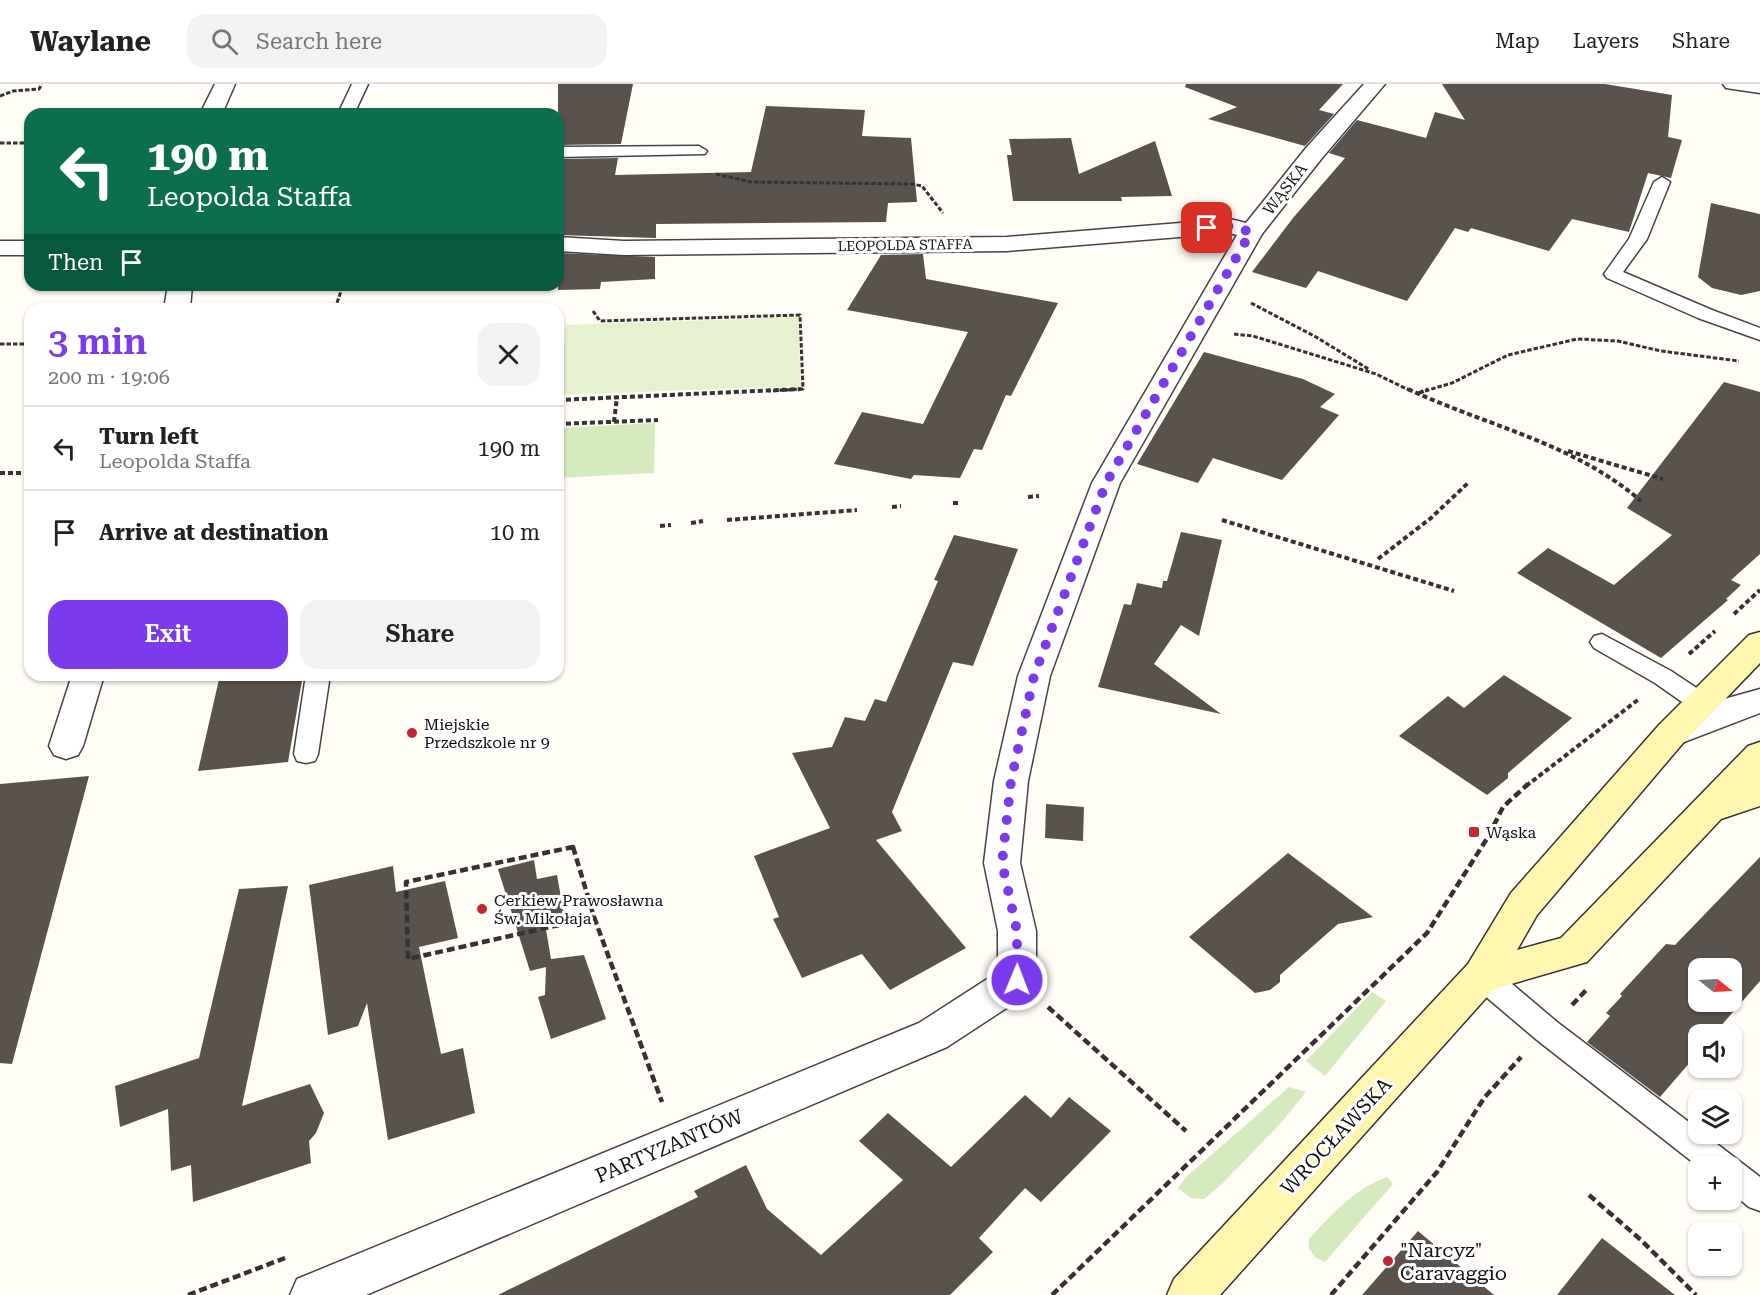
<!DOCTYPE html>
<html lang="en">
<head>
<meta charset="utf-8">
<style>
  :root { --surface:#fff; --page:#f2f2f2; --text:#222; --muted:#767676; --line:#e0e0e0; --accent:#7c3aed }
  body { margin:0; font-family:"Roboto Serif",serif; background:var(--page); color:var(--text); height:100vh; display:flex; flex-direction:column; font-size:22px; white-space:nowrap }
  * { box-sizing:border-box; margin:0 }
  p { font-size:20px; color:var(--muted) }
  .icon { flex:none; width:33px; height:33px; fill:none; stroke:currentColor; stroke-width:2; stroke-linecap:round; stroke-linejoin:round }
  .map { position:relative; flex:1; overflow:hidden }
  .side { position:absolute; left:24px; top:219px; width:540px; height:378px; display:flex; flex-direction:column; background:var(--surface); border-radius:18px; box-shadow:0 2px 4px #0004 }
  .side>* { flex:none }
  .hud { position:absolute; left:24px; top:24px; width:540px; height:183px; border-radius:18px; box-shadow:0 2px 4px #0004; background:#0b6e4f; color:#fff; overflow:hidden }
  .needle { width:39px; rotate:108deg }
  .tools { position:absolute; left:1688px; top:874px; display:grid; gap:12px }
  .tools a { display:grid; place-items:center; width:54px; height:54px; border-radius:12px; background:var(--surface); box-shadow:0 2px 4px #0004; font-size:30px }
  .pin { position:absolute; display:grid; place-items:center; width:51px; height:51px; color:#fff; margin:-26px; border-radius:12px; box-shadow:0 3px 9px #0006 }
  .me { position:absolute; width:66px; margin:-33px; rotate:1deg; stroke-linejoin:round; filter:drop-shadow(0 0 4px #0008) }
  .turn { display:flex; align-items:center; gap:21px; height:126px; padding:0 24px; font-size:27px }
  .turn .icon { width:78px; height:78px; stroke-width:2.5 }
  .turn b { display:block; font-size:42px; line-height:51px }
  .then { display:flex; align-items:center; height:57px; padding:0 24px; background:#0003; gap:12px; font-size:22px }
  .round { display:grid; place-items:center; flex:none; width:63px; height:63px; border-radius:18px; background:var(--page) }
  .head { display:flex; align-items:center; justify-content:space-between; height:102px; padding:0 24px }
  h1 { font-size:36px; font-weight:600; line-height:45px; color:var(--accent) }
  .action { display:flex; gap:12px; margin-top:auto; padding:12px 24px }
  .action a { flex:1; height:69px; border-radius:18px; background:var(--accent); color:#fff; font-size:24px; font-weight:600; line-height:69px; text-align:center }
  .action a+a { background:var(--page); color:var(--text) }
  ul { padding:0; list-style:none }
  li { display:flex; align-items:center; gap:18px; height:84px; padding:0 24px; border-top:2px solid var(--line) }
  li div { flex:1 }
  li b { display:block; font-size:22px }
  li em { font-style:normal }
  header { display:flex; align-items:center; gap:36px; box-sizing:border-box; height:84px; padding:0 30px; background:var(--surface); border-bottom:2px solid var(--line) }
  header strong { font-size:28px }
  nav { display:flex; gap:33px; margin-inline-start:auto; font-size:21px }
  .search { width:420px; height:54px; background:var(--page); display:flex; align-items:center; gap:15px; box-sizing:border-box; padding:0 21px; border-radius:18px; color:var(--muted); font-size:22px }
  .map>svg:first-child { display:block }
</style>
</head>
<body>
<header>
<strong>Waylane</strong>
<div class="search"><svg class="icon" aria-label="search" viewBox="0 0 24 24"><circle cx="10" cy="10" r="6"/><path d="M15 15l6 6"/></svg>Search here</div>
<nav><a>Map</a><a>Layers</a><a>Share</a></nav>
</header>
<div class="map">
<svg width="1760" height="1211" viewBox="0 0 1760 1211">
  <rect width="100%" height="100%" fill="#fffdf5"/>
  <!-- green -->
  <path fill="#d5ebbd" d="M655 339 654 389 558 394V344Z
    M1372 908 1386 917 1325 992 1306 977Z
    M1289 1003 1306 1008 1280 1040 1222 1100 1204 1115 1191 1114 1178 1104 1185 1094Z
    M1387 1093 1393 1100 1325 1178 1316 1174 1309 1165V1155C1332 1130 1354 1105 1387 1093Z"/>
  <!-- pitch -->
  <path fill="#e6f2cf" d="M798 233 801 302 558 311 566 241Z"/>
  <!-- building -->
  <path fill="#5a524d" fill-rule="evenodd" d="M558 0H633L621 60 558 61Z
    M1186 0H1343L1319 26 1334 30 1305 62 1208 35 1237 23 1185 3Z
    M1442 0H1605L1672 11 1668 53 1682 56 1671 94 1648 89 1629 148 1572 135 1549 167 1471 144 1468 148 1455 144 1407 217 1318 187 1306 204 1252 188 1293 134 1345 74 1329 69 1357 36 1426 54 1435 28 1465 36Z
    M766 22 865 26 862 52 911 54 917 118 888 119 886 138 656 140V154L558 151V75L618 74 615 91 751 88Z
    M1071 54 1079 90 1155 57 1172 112 1121 113 1122 117H1013L1007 71H1012L1009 55Z
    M1711 119 1760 130V207L1741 211 1712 204 1698 193Z
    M558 169 655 173V195L601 198 600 205 558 206Z
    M923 170 926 195 1058 219 1011 312 1006 311 982 366 974 365 960 394 914 391 911 395 834 380 862 328 923 340 968 248 847 226 881 171Z
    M1204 268 1303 295 1335 310 1320 323 1339 331 1282 396 1213 374 1198 399 1137 380Z
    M1724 298 1760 308V470L1731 496 1741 501 1726 515 1728 516 1661 574 1517 489 1548 464 1614 501 1672 451 1627 424Z
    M1181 448 1222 456 1199 552 1181 541 1154 580 1221 630 1098 603 1124 520 1131 521 1137 499 1162 504 1163 497H1167Z
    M954 451 1018 465 973 582 953 578 892 728 902 747 876 756 966 864 890 906 862 870 802 894 773 835 779 833 754 772 830 744 792 669 832 663 845 633 865 637 875 615 886 618 938 497 934 496Z
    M220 591H303L288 678 198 687Z
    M1504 591 1572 634 1508 689V694L1487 711 1399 652 1448 612 1464 624Z
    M89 692 12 980 0 979V700Z
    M1046 720 1084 723 1083 757 1045 754Z
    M1288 769 1373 833 1338 840 1280 891V898L1270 906 1255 909 1189 853Z
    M1760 773V897L1713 951H1698V969L1660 1013 1587 958 1610 932 1606 929 1622 912 1620 910 1666 860 1675 861ZM1698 885H1731V918H1698Z
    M534 776 537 795 557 791 564 830 544 834 551 875 584 871 606 935 551 955 538 913 545 911 546 883 530 887 498 785Z
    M393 782 396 808 445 797 458 854 419 863 441 970 463 964 475 1029 388 1056 367 919 358 942 328 951 309 801Z
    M288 802 242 1022 310 1000 324 1029 316 1049 309 1057 311 1079 193 1118 191 1081 171 1087 168 1025 120 1043 115 1002 199 974 239 805Z
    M1025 1011 1051 1034 1069 1013 1111 1047 1041 1118 1025 1104 979 1154 993 1168 950 1211H498L698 1113 694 1107 746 1081 767 1125 821 1171 903 1096 859 1057 888 1029 951 1083Z
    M1418 1147 1494 1211H1362Z
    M1602 1154 1675 1211H1557Z"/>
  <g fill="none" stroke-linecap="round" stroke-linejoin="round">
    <defs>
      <path id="service" d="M352 0H368L354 30H338Z
        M699 62 707 67 705 70 558 73V63Z
        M1662 93 1670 98 1647 155 1623 188 1712 226 1760 244V256L1698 234 1607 194 1604 190 1629 155 1654 98Z
        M1602 550 1671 587 1710 613 1713 619 1710 625 1701 628 1692 625 1655 599 1594 564 1590 558 1594 552Z
        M306 591H330L318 670 315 677 306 679 297 677 294 670Z
        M1482 880 1492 883 1557 938 1698 1045V1050H1704L1760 1093V1127L1749 1123 1731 1108V1083H1699L1537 956 1472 901 1468 892 1472 883Z"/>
      <path id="minor" d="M215 0H235L222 30H200Z
        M1364 0H1385L1322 74 1262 150 1120 399 1050 592 1028 697 1020 779 1036 847V896L1031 908 947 963 366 1211H290L297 1195 919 939 998 888V847L984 779 994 697 1018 592 1092 399 1237 151 1229 149 1007 167 624 171 558 167V153L624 157 1007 153 1230 135 1246 139 1306 64Z
        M0 157H30V171H0Z
        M168 201H192L190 225H164Z
        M72 591H104L83 662 78 671 66 675 54 671 49 662Z"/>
      <path id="tertiary" d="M1723 0H1760V9L1726 4Z
        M1760 605V629L1671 663 1659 659 1654 650 1659 641 1717 617Z"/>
      <path id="secondary" d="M1760 548V579L1683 659 1537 831 1517 866 1561 854 1748 662 1760 658V722L1721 735 1587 878 1494 905 1220 1211H1167L1174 1195 1468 880 1511 809 1659 641 1749 551Z"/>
    </defs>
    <!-- service casing -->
    <use href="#service" stroke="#444" stroke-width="3"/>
    <!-- minor casing -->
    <use href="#minor" stroke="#444" stroke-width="3"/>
    <!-- tertiary casing -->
    <use href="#tertiary" stroke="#444" stroke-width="3"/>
    <!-- secondary casing -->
    <use href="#secondary" stroke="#333" stroke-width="3"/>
    <!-- path-far2 -->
    <path stroke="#333" stroke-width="3" stroke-dasharray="4.5 2" stroke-linecap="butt" d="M0 12 13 7 39 5 42 0
      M0 59H30
      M716 90 751 98 912 100 922 102 943 129
      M1251 219 1316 253 1370 286
      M335 225 343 201
      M593 227 600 237 800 231 803 305 768 307
      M1234 250 1253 252 1376 290 1411 307
      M0 260H30
      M1425 307 1452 299 1508 271 1577 255 1618 257 1661 267 1739 277"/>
    <!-- path-far1 -->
    <path stroke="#333" stroke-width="4" stroke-dasharray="5 3" stroke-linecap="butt" d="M1408 305C1487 342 1574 359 1641 417
      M1419 309 1428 305
      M558 316 801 305
      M614 338 617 313
      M558 340 658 336
      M1568 367 1663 395
      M0 389H30
      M1028 413 1039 412
      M953 419H960
      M892 423 901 422
      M727 436 857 426
      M1222 436 1454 507
      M691 439 703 437
      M660 442 671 441
      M1378 475 1431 434 1468 399
      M1734 530 1760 506
      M1689 570 1715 547
      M1526 702 1639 615"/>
    <!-- path -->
    <path stroke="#333" stroke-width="4.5" stroke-dasharray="8 4" stroke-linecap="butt" d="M573 763 594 833 408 875 406 798Z
      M594 833 662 1018
      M1572 921 1588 904
      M1048 923 1186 1047
      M1589 1111 1641 1156 1696 1211
      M188 1211 285 1174
      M1052 1211 1427 849 1488 753 1503 723 1528 700
      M1331 1211 1437 1088 1484 1014 1521 973"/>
    <!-- service -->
    <use href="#service" fill="#fff" fill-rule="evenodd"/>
    <!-- minor -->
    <use href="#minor" fill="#fff" fill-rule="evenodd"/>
    <!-- tertiary -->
    <use href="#tertiary" fill="#fff" fill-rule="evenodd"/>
    <!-- secondary -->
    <use href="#secondary" fill="#fff6b0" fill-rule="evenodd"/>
  </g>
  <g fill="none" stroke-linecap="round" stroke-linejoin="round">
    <!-- route -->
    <path stroke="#7c3aed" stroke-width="10" stroke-dasharray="0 18" d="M1017 896V847L1002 779 1011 697 1034 592 1106 399 1251 148 1230 142 1207 144"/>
  </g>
  <!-- markers -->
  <g fill="#c4262e" stroke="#fff" stroke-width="2">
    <circle cx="412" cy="649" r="6"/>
    <rect x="1468" y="742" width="12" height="12" rx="3"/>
    <circle cx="482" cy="825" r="6"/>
    <circle cx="1388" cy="1177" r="6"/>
  </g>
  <g text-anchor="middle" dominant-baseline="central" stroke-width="6" stroke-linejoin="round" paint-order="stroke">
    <!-- far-street labels -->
    <g font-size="14" fill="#111" stroke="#fff">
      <text transform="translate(905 161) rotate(-1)">LEOPOLDA STAFFA</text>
    </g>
    <!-- street labels -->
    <g font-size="16" fill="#111" stroke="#fff">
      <text transform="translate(1285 105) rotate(-52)">WĄSKA</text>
    </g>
    <!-- poi labels -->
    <g font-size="16" fill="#111" stroke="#fff" text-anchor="start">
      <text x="424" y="640">Miejskie<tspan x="424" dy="18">Przedszkole nr 9</tspan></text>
      <text x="1486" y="748">Wąska</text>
      <text x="494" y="816">Cerkiew Prawosławna<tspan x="494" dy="18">Św. Mikołaja</tspan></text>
    </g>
    <!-- near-street labels -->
    <g font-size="20" fill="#111" stroke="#fff">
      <text transform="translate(1336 1052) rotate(-47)">WROCŁAWSKA</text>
      <text transform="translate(669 1062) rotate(-23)">PARTYZANTÓW</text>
    </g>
    <!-- near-poi labels -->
    <g font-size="20" fill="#111" stroke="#fff" text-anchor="start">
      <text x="1400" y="1166">"Narcyz"<tspan x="1400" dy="23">Caravaggio</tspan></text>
    </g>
  </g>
</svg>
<div class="tools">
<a><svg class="needle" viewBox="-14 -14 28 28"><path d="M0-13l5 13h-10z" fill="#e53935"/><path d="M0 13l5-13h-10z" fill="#767676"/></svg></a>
<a><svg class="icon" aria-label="sound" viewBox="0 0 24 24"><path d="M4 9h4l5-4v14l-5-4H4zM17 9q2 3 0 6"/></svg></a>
<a><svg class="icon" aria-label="layers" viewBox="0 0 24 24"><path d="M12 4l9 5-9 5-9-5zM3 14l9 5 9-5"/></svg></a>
<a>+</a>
<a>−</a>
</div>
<div class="pin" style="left:1207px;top:144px;background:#d93025"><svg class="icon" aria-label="arrive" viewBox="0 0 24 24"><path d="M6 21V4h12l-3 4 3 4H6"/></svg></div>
<svg class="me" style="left:1017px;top:896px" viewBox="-20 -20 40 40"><circle r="17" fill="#7c3aed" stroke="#fff" stroke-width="3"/><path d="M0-11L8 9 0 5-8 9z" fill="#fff"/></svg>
<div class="hud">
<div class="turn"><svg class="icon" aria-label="left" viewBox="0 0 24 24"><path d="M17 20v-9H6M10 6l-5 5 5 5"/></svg><div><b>190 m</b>Leopolda Staffa</div></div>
<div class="then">Then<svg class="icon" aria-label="arrive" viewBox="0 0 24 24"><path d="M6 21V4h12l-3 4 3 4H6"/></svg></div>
</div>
<section class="side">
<div class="head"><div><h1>3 min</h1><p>200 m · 19:06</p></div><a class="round"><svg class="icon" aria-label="close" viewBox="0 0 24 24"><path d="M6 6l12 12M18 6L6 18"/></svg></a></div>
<ul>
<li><svg class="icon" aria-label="left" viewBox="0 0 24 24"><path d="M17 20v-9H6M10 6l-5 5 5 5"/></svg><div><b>Turn left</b><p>Leopolda Staffa</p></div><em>190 m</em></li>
<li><svg class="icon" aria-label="arrive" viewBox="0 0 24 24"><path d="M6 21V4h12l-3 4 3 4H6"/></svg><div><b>Arrive at destination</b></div><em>10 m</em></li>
</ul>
<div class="action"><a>Exit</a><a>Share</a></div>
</section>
</div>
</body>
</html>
